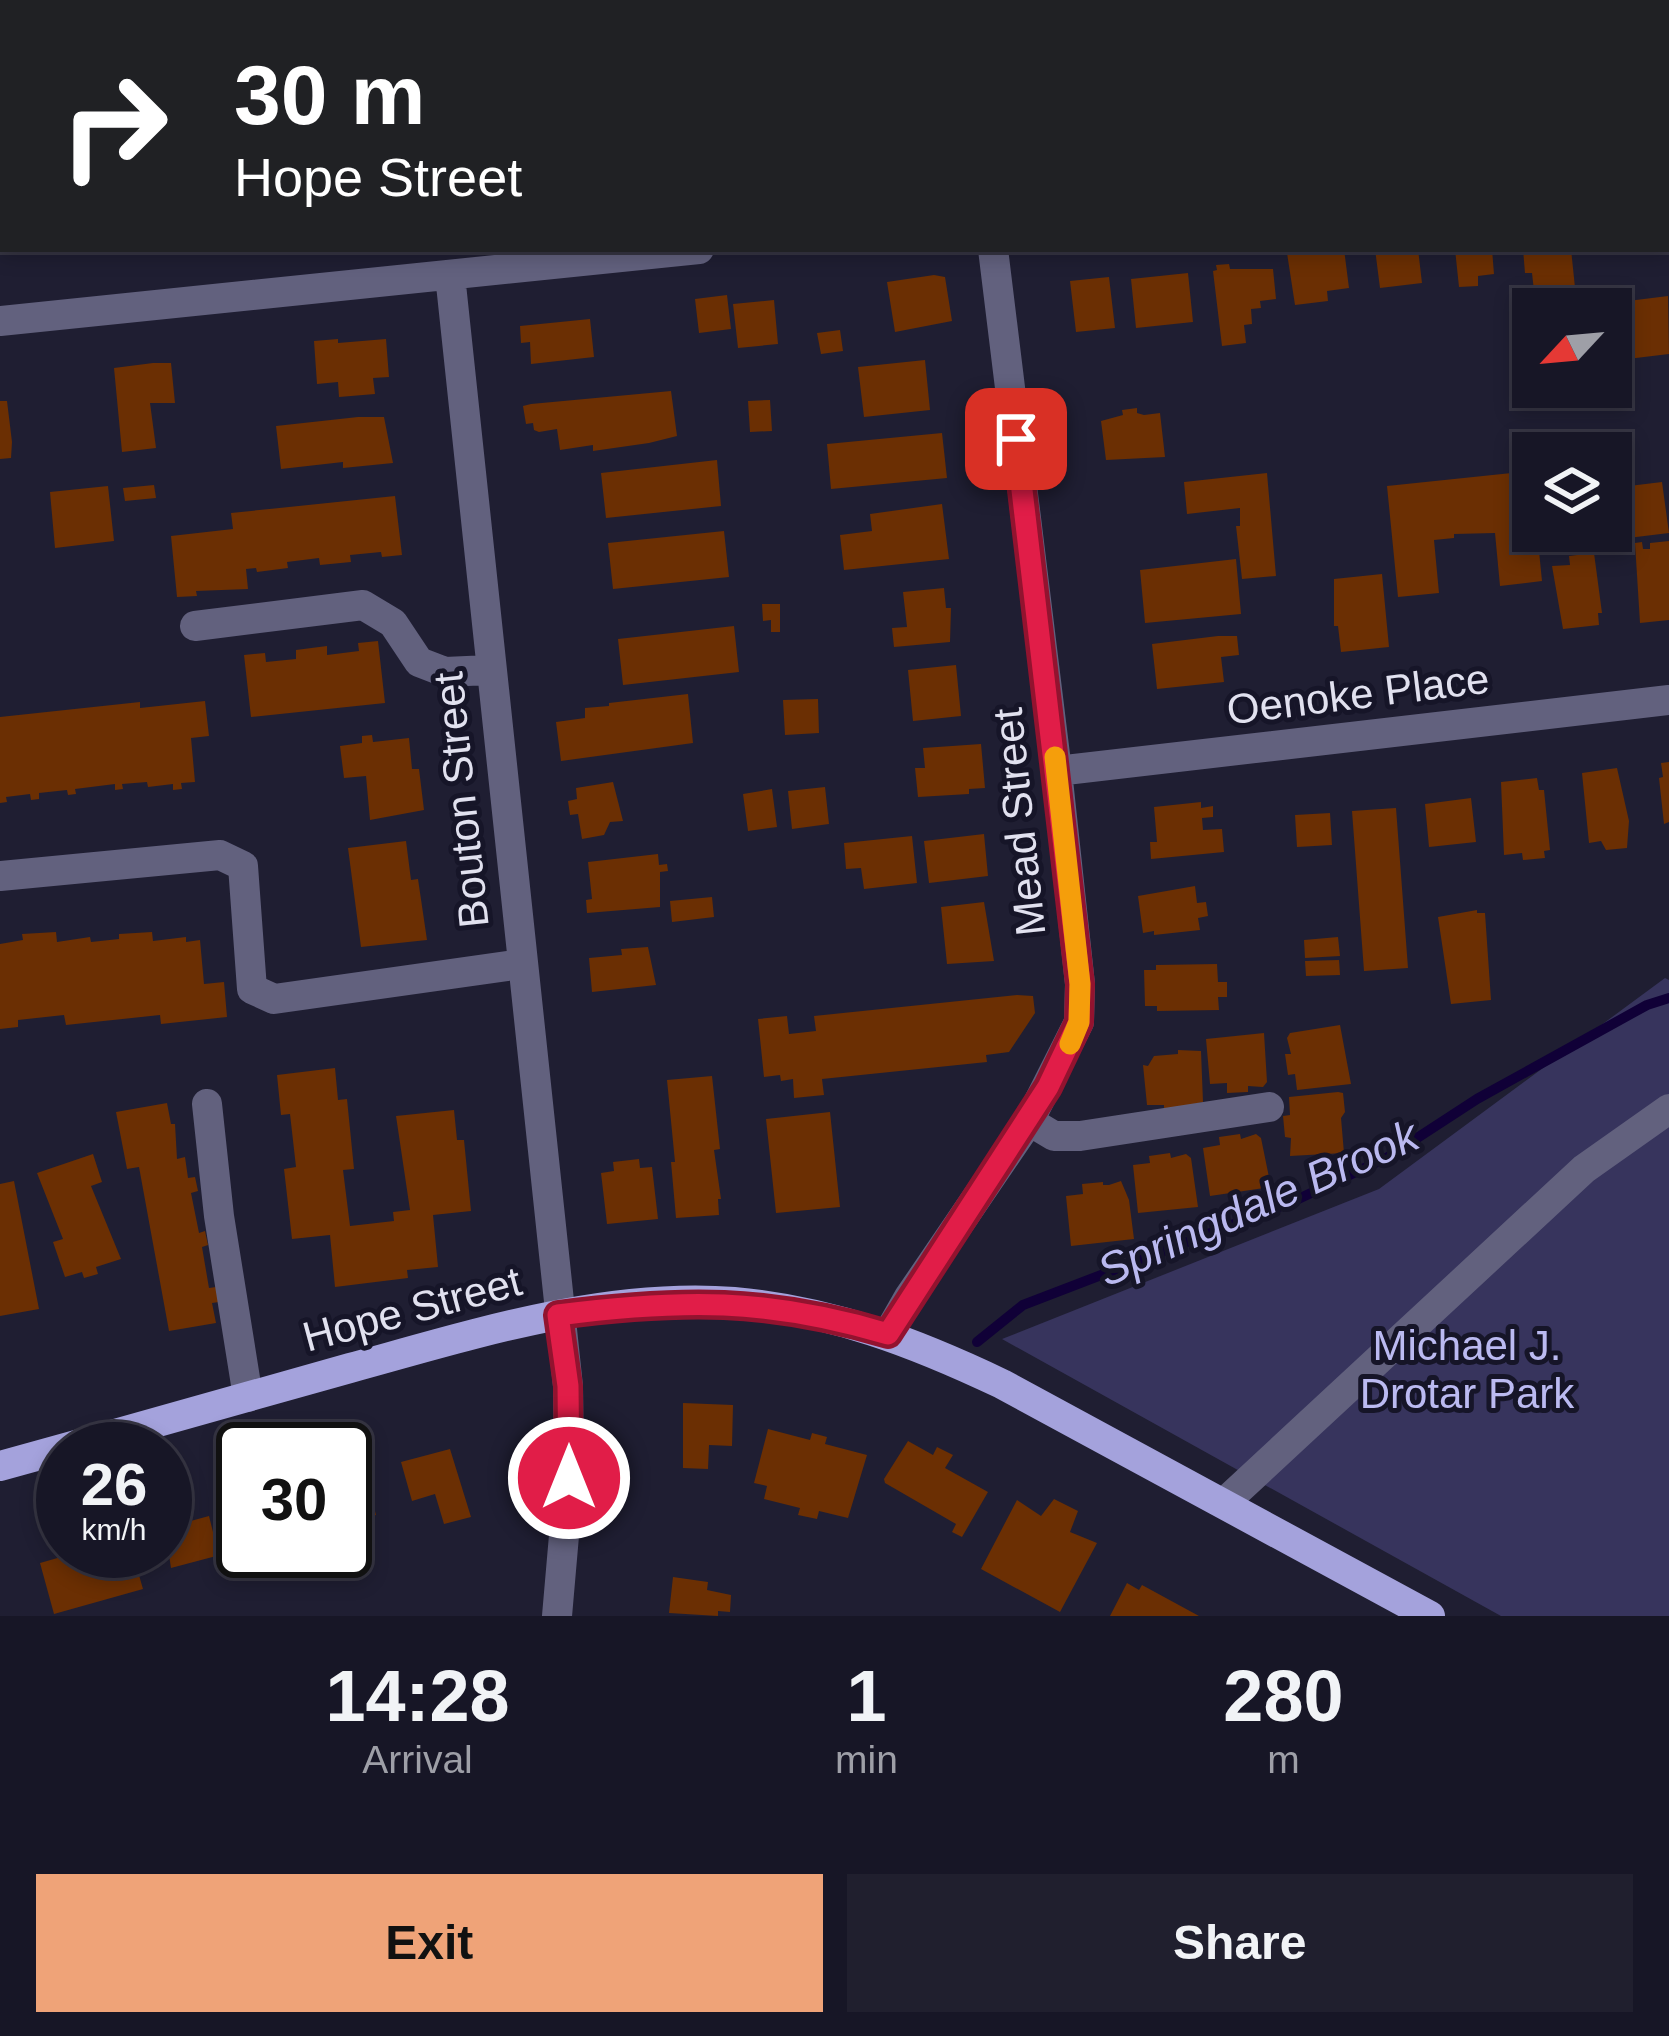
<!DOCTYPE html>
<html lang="en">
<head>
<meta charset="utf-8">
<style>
  :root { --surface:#171626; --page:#201f2e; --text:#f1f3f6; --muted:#9e9fa7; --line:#363543; --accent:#efa378 }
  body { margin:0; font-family:Helvetica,sans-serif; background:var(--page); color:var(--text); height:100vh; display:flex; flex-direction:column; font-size:45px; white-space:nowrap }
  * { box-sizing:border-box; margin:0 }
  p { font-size:39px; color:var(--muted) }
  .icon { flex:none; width:66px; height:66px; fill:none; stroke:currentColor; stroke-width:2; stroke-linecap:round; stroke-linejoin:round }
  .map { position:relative; height:1616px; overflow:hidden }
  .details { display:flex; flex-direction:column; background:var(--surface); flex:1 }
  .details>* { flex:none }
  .hud { position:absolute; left:0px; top:0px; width:1671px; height:252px; box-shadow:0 6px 18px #0003,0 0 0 3px var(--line); background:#202124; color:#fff; overflow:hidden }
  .needle { width:78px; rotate:244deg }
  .buttons { position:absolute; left:1512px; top:288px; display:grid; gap:24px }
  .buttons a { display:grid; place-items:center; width:120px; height:120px; border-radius:0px; background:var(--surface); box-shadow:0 6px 18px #0003,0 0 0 3px var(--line); font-size:60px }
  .speed { position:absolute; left:36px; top:1422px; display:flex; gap:24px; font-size:60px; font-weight:700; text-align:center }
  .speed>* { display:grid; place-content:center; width:156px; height:156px; border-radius:50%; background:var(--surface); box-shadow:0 6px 18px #0003,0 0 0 3px var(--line); line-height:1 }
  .speed small { font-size:30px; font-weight:400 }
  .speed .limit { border:6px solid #111; border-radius:18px; background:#fff; color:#111 }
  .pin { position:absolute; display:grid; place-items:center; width:102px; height:102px; color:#fff; margin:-51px; border-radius:24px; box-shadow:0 6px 18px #0006 }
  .me { position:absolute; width:132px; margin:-66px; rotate:0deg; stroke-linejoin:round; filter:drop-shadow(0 0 9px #0008) }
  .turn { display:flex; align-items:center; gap:42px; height:252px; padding:0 36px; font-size:54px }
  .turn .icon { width:156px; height:156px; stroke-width:2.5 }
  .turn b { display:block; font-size:84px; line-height:102px }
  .eta { display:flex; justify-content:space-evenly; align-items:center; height:204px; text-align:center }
  .eta b { font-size:72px; font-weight:800; line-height:84px }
  .primary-button { display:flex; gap:24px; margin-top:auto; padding:24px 36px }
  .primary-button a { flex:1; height:138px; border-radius:0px; background:var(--accent); color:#111; font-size:48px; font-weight:800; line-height:138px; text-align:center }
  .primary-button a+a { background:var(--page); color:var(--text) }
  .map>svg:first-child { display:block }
</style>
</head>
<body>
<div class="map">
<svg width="1669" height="1616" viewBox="0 0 1669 1616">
  <rect width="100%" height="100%" fill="#1f1e32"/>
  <!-- green -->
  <path fill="#37345d" d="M1665 978 1669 980V1616H1501L1002 1339 1379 1189Z"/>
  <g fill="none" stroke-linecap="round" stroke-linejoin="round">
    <!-- stream -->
    <path stroke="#100037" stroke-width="10" d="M977 1342 1023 1305 1294 1201 1388 1157 1477 1099 1647 1005 1669 998"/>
  </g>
  <!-- building -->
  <path fill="#6b2f03" d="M1313 249H1344L1349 288 1327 291 1328 301 1295 305 1287 253Z
    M1375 249H1418L1422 283 1380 288Z
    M1455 249H1492L1494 274 1478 276V286L1459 287Z
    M1523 249H1571L1576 297 1554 299 1555 309H1536L1532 273H1525Z
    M1229 264 1230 269H1273L1276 299 1260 301 1261 308 1251 309 1252 324 1244 325 1246 343 1222 346 1213 271 1217 270 1216 265Z
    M1188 273 1193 322 1136 328 1131 279Z
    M934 275 945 277 952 321 895 332 887 282Z
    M1109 277 1115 328 1076 332 1070 281Z
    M727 295 731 329 699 333 695 299Z
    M1668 296 1669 354 1611 361V309H1605L1604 304Z
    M774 300 778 344 738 348 733 304Z
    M590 319 594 357 531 364 530 342 521 343 520 326Z
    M840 330 843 351 821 354 817 333Z
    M338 339V343L386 339 389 377 373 378 375 394 339 397 338 382 317 384 314 341Z
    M925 360 930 410 864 417 858 367Z
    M153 363H171L175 403H150L156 448 122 452 114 368Z
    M671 391 677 436 649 443 593 451V445L560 450 557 429 539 432 534 430 533 423 526 424 523 406 531 404Z
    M770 400 772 431 750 432 748 401Z
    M0 401H7L12 442 11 458 0 459Z
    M1137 408V413L1144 415 1160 413 1165 457 1106 460 1101 421 1123 415 1122 410Z
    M358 417H384L393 463 343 468V462L281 469 276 426Z
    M942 433 947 478 831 489 827 444Z
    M717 460 721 506 606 518 601 473Z
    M1530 471 1533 531H1537L1542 581 1500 586 1495 533 1454 534V538L1434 540 1439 593 1398 597 1387 486Z
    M1267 473 1276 576 1242 579 1236 526H1240V508L1187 514 1184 482Z
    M1662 482 1669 533 1628 538 1625 506H1631L1629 486Z
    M154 485 156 498 125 501 123 488Z
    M108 486 114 541 55 548 50 492Z
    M395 496 402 555 382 557 381 552 350 555 351 562 320 565 319 558 287 562 288 568 257 572 256 568 246 569 248 589 196 591 197 596 177 597 171 536 233 529 231 513Z
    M942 504 949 559 844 570 840 535 872 531 870 514Z
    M724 531 729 577 613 589 608 543Z
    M1669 541V620L1640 623 1635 543 1642 542 1643 549H1650V543Z
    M1594 553 1602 613H1598L1599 625 1563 629 1552 566 1570 565 1569 556Z
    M1236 559 1241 614 1145 623 1140 570Z
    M1382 574 1389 647 1341 652 1338 626H1334V579Z
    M944 588 946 608H951L950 642 894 647 892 628 907 627 903 592Z
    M762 604H780V632H771V620L763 621Z
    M734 626 739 672 623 685 618 639Z
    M1218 636H1237L1239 655 1221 657 1224 682 1157 689 1152 644Z
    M378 641 385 703 251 717 244 655 265 653 266 662 296 659V650L327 646V655L359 651 358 643Z
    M956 665 961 716 913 721 908 670Z
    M688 694 693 743 561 761 556 722 585 718V708L609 706V703Z
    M818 699 819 733 785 735 783 700Z
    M205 701 209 736 191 738 195 782 181 783 182 789 173 790V784L148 787 147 782 122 784 123 789 115 790V784L75 789 76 794 68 795 67 790 39 793V799L31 800 30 794 6 797 7 802 0 803V717L140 702V708Z
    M372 735 373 742 409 738 412 769H419L424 810 370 820 366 776 344 778 340 746 362 743V736Z
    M981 744 985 788 969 789V794L918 797 915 768H925L923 748Z
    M1669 762V822L1664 824 1659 778 1663 777 1661 763Z
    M1617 768 1629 821 1627 848 1606 850 1601 841 1589 843 1582 773Z
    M1537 778 1539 790H1544L1550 850 1544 851 1545 858 1523 860 1522 853 1504 855 1501 782Z
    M613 782 623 821 610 822 604 835 582 839 578 814 570 815 568 801 577 799 576 788Z
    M825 787 829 824 792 829 788 791Z
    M772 789 777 827 748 831 743 794Z
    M1471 798 1476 842 1429 847 1425 804Z
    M1201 802V808L1213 806V817L1202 818 1203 830 1222 829 1224 852 1151 859 1150 842H1157L1154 807Z
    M1396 808 1408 968 1364 971 1352 811Z
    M1330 813 1332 845 1297 847 1295 815Z
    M984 834 988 876 929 883 924 841Z
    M912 836 917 883 864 889 861 868 846 869 844 843Z
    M406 841 411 880 418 879 427 940 361 947 348 848Z
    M658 854 659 865 667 864 668 871 660 872V907L587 913 586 900 592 899 588 862Z
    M1195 886 1197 903 1206 902 1208 916 1198 918 1200 930 1154 935V931L1143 933 1138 896Z
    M712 897 714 917 672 922 670 901Z
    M984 902 994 961 947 964 941 907Z
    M1477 910V913H1485L1491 1000 1451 1004 1438 917Z
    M56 932 57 942 90 937 91 942 119 939V934L152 932 153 941 186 937V942L200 940 204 984 224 982 227 1017 161 1024 160 1015 66 1025 64 1015 18 1020V1027L0 1029V944L23 940 22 934Z
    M1338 937 1340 956 1305 958 1304 940Z
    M648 947 656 985 592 992 589 958 622 955 621 949Z
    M1339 960 1340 975 1306 976 1305 961Z
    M1217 964 1218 982H1227V997H1218L1219 1010 1157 1011V1006H1145L1144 970H1156V965Z
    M1017 995 1033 996 1035 1013 1009 1052 986 1055 987 1062 822 1079 824 1095 794 1098 793 1079 781 1081 780 1075 764 1077 758 1019 787 1016 789 1034 816 1031 814 1016Z
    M1340 1025 1351 1084 1297 1090 1295 1074 1288 1075 1285 1054H1291L1287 1038 1290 1033Z
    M1264 1033 1267 1082 1263 1087 1248 1086V1092L1227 1093V1083L1210 1084 1206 1039Z
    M1178 1050 1201 1051 1203 1102 1164 1111V1105H1147L1143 1065 1148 1066 1154 1056 1178 1054Z
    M335 1068 338 1100 347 1099 354 1169 343 1170 350 1226 394 1221 393 1212 410 1210 396 1116 454 1110 457 1140H464L471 1211 433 1215 438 1267 407 1270 408 1278 335 1287 330 1235 292 1239 284 1169 296 1167 290 1114 281 1115 277 1075Z
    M712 1076 720 1149 714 1150 721 1199H718L719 1215 676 1218 671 1162H675L667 1080Z
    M1338 1092 1343 1093 1345 1112 1341 1118 1344 1153 1290 1156 1291 1138 1285 1137 1283 1116 1290 1115 1289 1097Z
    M167 1103 171 1124H175L177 1159 185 1157 188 1178 195 1177 198 1191 191 1193 199 1233 205 1231 208 1245 202 1247 209 1288 216 1287 219 1302 212 1303 216 1323 169 1331 139 1167 127 1169 116 1112Z
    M830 1112 840 1207 776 1213 766 1119Z
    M1240 1134 1241 1139 1256 1134 1261 1138 1271 1187 1210 1196 1203 1148 1220 1145 1219 1137Z
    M1170 1153 1171 1158 1186 1154 1191 1158 1198 1207 1138 1213 1133 1165 1150 1163 1149 1156Z
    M93 1154 102 1182 91 1186 121 1259 96 1267 98 1274 84 1278 82 1272 65 1277 53 1242 63 1239 37 1173Z
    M639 1159 640 1168 652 1167 658 1219 607 1224 601 1173 614 1171 613 1162Z
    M14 1181 39 1309 0 1316V1184Z
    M1121 1181 1129 1200 1134 1239 1071 1246 1066 1196 1083 1194 1082 1184 1103 1182V1185H1109Z
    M683 1403 733 1405 732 1446 709 1445 708 1469 683 1468Z
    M768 1429 810 1440 812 1433 827 1437 825 1444 867 1455 848 1518 819 1511 817 1519 798 1515 800 1508 764 1499 767 1486 754 1483Z
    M908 1441 933 1455 937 1447 953 1455 945 1468 988 1492 962 1537 952 1532 956 1524 885 1483 884 1479Z
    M450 1449 471 1517 444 1524 435 1494 412 1501 401 1462Z
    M364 1470 376 1515 369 1517 375 1535 345 1543V1475Z
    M1054 1499 1078 1511 1070 1532 1097 1543 1060 1612 981 1569 1017 1500 1041 1516Z
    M209 1516 213 1532 243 1519V1551L252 1552 236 1557 234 1552 220 1555 171 1568 165 1528Z
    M82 1551H89L92 1561 132 1551 143 1589 54 1614 40 1563Z
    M673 1577 708 1582 707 1590 731 1595 730 1612 718 1611V1616L669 1613Z
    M1127 1583 1139 1590 1142 1585 1199 1616H1110Z"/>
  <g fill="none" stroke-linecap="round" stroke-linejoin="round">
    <!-- minor -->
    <path stroke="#62617e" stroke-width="30" d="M451 0 452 3
      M1557 0V3
      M1668 146H1669
      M450 275 568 1386 569 1478 557 1616
      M0 321 699 249
      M195 626 363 605 393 623 419 662 445 672 489 670
      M1057 771 1669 700
      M0 876 220 855 243 866 252 989 274 999 521 964
      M207 1104 219 1216 248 1397
      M1029 1121 1054 1136H1080L1269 1107
      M888 1334 909 1297 1029 1121 1079 1022 1080 984 1057 771 993 249
      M1224 1503 1584 1169 1669 1109"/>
    <!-- major -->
    <path stroke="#a4a2dc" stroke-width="30" d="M0 1466C117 1434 234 1401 350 1368 474 1334 605 1292 734 1302 830 1310 916 1343 1002 1384L1430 1616"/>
  </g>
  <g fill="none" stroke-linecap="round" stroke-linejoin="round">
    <defs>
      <path id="route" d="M569 1478 568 1386 558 1315C681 1299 768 1298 888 1334L1048 1087 1079 1022 1080 984 1016 439"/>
    </defs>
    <!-- route casing -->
    <use href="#route" stroke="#92132f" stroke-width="30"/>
    <!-- route -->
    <use href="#route" stroke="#e11d48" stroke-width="21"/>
    <!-- slow -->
    <path stroke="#f59e0b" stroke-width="21" d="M1055 757 1080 984 1079 1022 1070 1044"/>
  </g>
  <g text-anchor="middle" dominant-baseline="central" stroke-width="10" stroke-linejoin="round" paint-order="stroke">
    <!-- street labels -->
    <g font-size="42" fill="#e1e1ef" stroke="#161528">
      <text transform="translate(1358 694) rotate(-7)">Oenoke Place</text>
      <text transform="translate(461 800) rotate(-96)">Bouton Street</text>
      <text transform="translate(1019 822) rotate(-96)">Mead Street</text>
      <text transform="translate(412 1309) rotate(-15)">Hope Street</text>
    </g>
    <!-- park labels -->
    <g font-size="42" fill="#bbbaf1" stroke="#161528">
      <text x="1467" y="1345">Michael J.<tspan x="1467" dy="48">Drotar Park</tspan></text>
    </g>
    <!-- water labels -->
    <g font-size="45" font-style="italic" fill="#bab9f0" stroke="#161528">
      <text transform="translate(1258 1203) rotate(-24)">Springdale Brook</text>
    </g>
  </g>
</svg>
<div class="buttons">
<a><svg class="needle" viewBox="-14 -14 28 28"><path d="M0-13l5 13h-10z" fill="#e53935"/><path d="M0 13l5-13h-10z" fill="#9e9fa7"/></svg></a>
<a><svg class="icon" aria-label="layers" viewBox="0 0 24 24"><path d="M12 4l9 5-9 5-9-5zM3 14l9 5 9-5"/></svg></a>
</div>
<div class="speed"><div>26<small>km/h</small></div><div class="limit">30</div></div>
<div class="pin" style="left:1016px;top:439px;background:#d93025"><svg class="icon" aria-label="arrive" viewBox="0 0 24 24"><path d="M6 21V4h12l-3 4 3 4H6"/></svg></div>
<svg class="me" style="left:569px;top:1478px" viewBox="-20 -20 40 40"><circle r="17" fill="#e11d48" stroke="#fff" stroke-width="3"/><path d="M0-11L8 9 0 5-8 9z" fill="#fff"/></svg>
<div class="hud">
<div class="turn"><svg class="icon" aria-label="right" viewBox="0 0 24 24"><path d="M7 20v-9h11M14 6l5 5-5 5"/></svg><div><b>30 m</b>Hope Street</div></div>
</div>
</div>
<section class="details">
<div class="eta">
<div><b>14:28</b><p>Arrival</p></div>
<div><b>1</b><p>min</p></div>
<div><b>280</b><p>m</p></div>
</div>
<div class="primary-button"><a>Exit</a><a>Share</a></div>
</section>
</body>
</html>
